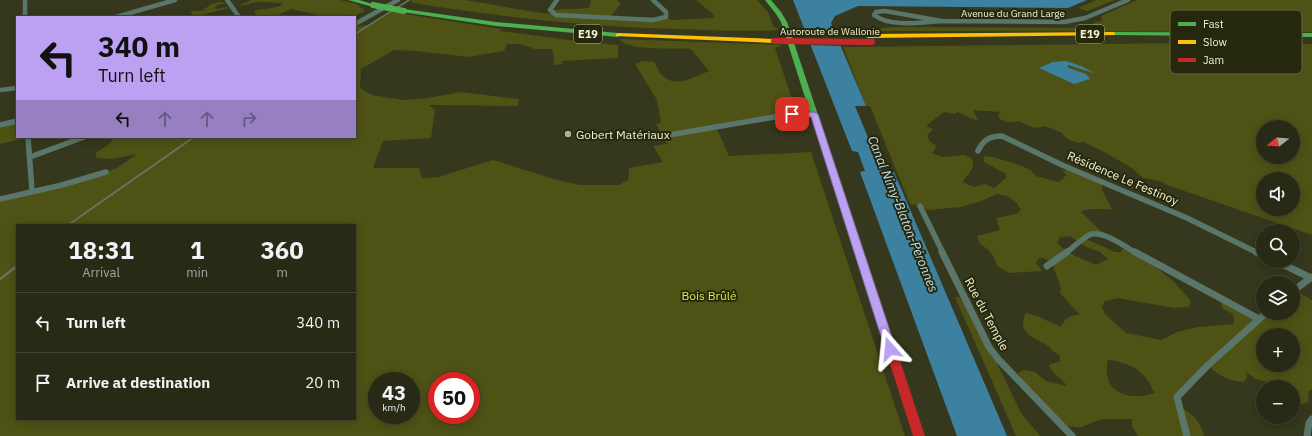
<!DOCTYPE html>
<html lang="en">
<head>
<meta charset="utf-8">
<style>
  :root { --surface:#282a15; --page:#30321e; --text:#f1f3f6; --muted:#a5a7a0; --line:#444634 }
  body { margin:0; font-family:"IBM Plex Sans",sans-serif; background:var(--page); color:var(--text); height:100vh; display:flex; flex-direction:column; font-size:15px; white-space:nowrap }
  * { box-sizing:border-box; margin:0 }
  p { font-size:13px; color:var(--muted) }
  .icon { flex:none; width:22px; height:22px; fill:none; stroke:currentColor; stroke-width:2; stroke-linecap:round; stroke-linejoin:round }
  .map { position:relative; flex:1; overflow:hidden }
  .side { position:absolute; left:16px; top:224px; width:340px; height:196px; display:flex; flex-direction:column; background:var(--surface); border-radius:0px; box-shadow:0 2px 10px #0003,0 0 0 1px var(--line) }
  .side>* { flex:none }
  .guide { position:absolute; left:16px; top:16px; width:340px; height:122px; border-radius:0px; box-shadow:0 2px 10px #0003,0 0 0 1px var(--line); background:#bca0f2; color:#111; overflow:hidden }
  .needle { width:26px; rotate:253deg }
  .buttons { position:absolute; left:1256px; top:120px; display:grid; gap:8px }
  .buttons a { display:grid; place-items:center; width:44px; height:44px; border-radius:50%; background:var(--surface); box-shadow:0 2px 10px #0003,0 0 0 1px var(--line); font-size:20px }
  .speed { position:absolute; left:368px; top:372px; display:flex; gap:8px; font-size:20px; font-weight:700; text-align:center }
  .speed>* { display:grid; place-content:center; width:52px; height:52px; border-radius:50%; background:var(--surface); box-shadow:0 2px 10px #0003,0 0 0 1px var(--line); line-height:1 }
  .speed small { font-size:10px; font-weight:400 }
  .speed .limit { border:6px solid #d22; background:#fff; color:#111 }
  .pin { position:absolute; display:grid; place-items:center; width:34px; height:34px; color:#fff; margin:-17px; border-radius:8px; box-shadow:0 2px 6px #0006 }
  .me { position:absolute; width:44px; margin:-22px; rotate:342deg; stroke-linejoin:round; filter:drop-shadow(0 0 3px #0008) }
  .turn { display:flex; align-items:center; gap:14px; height:84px; padding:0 16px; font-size:18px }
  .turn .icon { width:52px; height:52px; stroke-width:2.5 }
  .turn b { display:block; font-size:28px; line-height:34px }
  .lanes { display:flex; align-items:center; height:38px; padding:0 16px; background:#0003; justify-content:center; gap:20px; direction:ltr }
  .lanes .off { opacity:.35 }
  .eta { display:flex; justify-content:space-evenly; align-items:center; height:68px; text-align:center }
  .eta b { font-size:24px; font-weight:700; line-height:28px }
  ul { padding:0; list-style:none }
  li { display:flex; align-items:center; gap:12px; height:60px; padding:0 16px; border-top:1px solid var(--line) }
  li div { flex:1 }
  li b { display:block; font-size:15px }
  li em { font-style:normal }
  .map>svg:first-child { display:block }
</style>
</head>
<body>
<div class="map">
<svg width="1312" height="436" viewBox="0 0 1312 436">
  <rect width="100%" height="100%" fill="#35381c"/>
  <!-- green -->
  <path fill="#4e5215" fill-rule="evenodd" d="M251 0H340L357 4 365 11 356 15 327 17 291 9 274 17H257L254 11 256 10 272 8 283 5 281 3C272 3 261 0 252 3 247 4 245 6 240 5Z
    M412 0C429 0 448 0 465 0 495 4 524 12 554 14L550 10 589 8 591 0H617L621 4 610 17 663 18 673 20 714 18 713 14 696 0H757L768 12 773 26 779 30C744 32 708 30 673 29 584 26 497 17 409 2Z
    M1096 0H1115L1087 11 1078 8Z
    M1137 0H1312V32L869 31 872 29 893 27 1098 28 1093 23 1102 21 1101 16Z
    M220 2 226 3 217 5 214 8 216 9 227 7 229 8 201 15H193L190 13 193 11H201L212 4Z
    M392 12 501 29 500 31 577 41 618 45V58L562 61V64L554 65 553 51 551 49H535L520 44H507L504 51 469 57 416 51 394 50 361 69 360 88 372 95 403 100 427 98 461 92 519 99 518 106 429 105 435 110 431 138 383 141 373 168H419L422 178 438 177 493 160 557 180 580 185H619L628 180 629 168 663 162 653 146 667 144 656 124 661 123 657 100 635 64 642 61 654 62C657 66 659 73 663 76 676 89 696 76 709 71L691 49C676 48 626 51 619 39L783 45 775 48 797 114 717 129 729 156 811 152 905 436H0V198L106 172 117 168 137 154 113 159 97 158 95 153 107 146 113 140 112 137H355V26L370 25ZM17 225H355V419H17ZM377 381H411V415H377ZM437 381H471V415H437Z
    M1191 43 1312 44V235L1170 186 1159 181 1143 178 1132 168 1104 152 1084 142 1078 143 1069 140 1064 136 1062 133 1045 126C1035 130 1028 126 1019 121 1012 123 1006 123 1000 119L998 115 1000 112 973 110 978 121 957 112 955 114 944 112 926 126 933 129 932 131 927 135 930 142 937 146 932 153 942 157 964 155 972 158C976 170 968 172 963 182L974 187 985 184 994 188 1006 178V174L984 162V156L993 157 1022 166 1031 170 1036 176 1058 182 1063 179 1066 175 1063 171 1071 169 1102 182V190L1112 209C1102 210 1089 207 1081 212L1106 236 1100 234 1086 239 1115 252H1121L1122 249 1128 248C1151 263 1175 279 1191 302L1188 307 1174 308 1118 298 1105 301 1102 307 1105 314 1126 333 1161 340 1177 332 1198 327 1234 324 1233 314 1222 308 1221 298 1259 319 1266 313H1293V291L1295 290 1312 300V390H1309L1308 402 1297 406 1293 405V387H1267L1266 382 1256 379 1246 372 1247 377 1244 382C1229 381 1219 376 1209 366L1177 397 1179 408C1190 409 1203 425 1204 436H1138L1132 426V419H1102L1081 427H1071L1062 424 1027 389 1018 373 1024 370 1035 372 1046 381 1067 386C1062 378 1052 374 1049 365L1060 361V355C1050 351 1052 348 1045 344 1032 337 1016 331 1026 313L1037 316 1061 327C1065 318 1070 315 1080 315L1060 293 1061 288 1052 263 1043 258 1038 259 1036 263 1042 271 1009 273 997 266C994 255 990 250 980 244L977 236 1000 230 996 218 1016 214 1021 210 1016 202 1007 196 997 194 981 201 961 207 928 210 920 206 910 204 870 106H866L843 47ZM1263 127H1293V157H1263ZM1263 179H1293V209H1263ZM1070 236 1086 247 1100 252 1108 259 1096 265 1067 252 1057 243 1060 237ZM1263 335H1293V365H1263ZM1108 360C1121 361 1136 366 1145 377 1149 381 1152 389 1155 393 1129 402 1100 392 1108 360Z
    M17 123V137H20V139L0 144V128Z
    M955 297H959L964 303 993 355 1021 413 1040 436H1016Z"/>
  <!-- water -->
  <path fill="#3c81a0" d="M793 0H1087L1068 8 858 6 835 16 831 23 866 106H855L882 171 894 172 1007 436H957L860 172 865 171 858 152 852 151Z
    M1066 61 1081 66 1094 73 1068 65 1067 66 1069 68 1086 74 1090 79 1074 84 1039 68 1053 62Z"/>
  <!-- pier -->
  <path fill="#35381c" d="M803 32H837L843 46 808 45Z"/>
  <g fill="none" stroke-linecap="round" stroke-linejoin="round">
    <!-- street-far2 -->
    <path stroke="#5a766b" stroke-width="4.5" d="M25 0V17
      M227 0 239 17
      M557 0 550 10 556 15 653 20 666 17V12L653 0
      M885 11 942 21C922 22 891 28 874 15L876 12Z
      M116 17 175 0
      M942 21 1064 22 1085 18 1128 0
      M355 24 398 0
      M0 90 17 88"/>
    <!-- street-far1 -->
    <path stroke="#5a766b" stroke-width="5.5" d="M0 125 17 121
      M663 136 792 114H814
      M28 137 32 191
      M978 151C983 140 990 136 1002 136L1062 165 1187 218 1258 253
      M30 157 84 137
      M0 199 62 185 106 172
      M920 206 943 253
      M1066 253C1073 247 1081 240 1089 235 1101 229 1126 247 1136 253"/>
    <!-- street -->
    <path stroke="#5a766b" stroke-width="7" d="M942 252 989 347 998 359 1072 436
      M1135 252 1259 319
      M1256 252 1263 255
      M1276 261 1311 278
      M1047 266 1067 252
      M1293 291 1312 277
      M1187 436 1177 397 1208 365 1266 313
      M1307 436 1309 423 1312 419"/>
    <!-- fast -->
    <path fill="#4caf50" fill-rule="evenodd" d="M348 0H359L376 5 373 7Z
      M765 0H771L781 12 787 22 870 270 868 272H862L860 270 781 22 776 14Z
      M404 9 496 22 618 33 621 35 618 37 496 26 402 12 401 11Z
      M1113 32 1312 33V37L1111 35V33Z"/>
    <!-- slow -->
    <path fill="#ffc107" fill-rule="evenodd" d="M1113 32 1115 33V35L868 38 865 36 868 34Z
      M618 33 774 39 777 41 774 43 616 36V34Z"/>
    <!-- jam -->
    <path fill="#c62828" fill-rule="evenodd" d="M865 267 868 268 870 270 925 436H913L860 270 862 268Z"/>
    <!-- rail-far2 -->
    <path stroke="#667463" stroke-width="1.5" d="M355 34 409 0"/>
    <!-- rail-far1 -->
    <path stroke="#667463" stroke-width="2" d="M68 225 194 137"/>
    <!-- rail -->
    <path stroke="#667463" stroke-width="2.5" d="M0 279 17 266"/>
    <!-- fast-bridge -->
    <path stroke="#4caf50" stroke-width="6" d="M373 5 404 11"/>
    <!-- jam-bridge -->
    <path stroke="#c62828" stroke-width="6" d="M774 41 872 42"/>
  </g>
  <!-- route -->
  <path fill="#bca0f2" stroke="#7a689d" d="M792 112H814L818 114 896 349 894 352 890 353 887 352 885 349 811 117 789 116 788 114Z"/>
  <!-- markers -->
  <circle fill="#afb293" stroke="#26280d" stroke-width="1.5" cx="568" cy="134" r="4"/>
  <g text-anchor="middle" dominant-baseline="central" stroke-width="4" stroke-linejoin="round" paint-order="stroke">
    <!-- far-street labels -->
    <g font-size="10" fill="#f0f4d3" stroke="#26280d">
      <text x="1013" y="13">Avenue du Grand Large</text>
      <text x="830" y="31">Autoroute de Wallonie</text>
    </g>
    <!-- shield labels -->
    <g fill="#26280d" stroke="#b3b798" stroke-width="1">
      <rect x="574" y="25" width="28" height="18" rx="3"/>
      <rect x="1076" y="25" width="28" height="18" rx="3"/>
    </g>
    <g font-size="11" font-weight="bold" fill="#f0f4d3">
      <text x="588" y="34">E19</text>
      <text x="1090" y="34">E19</text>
    </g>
    <!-- poi labels -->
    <g font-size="12" fill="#f0f4d3" stroke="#26280d" text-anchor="start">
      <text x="576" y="134">Gobert Matériaux</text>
    </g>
    <!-- street labels -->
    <g font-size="12" fill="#f0f4d3" stroke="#26280d">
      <text transform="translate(1123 178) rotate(23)">Résidence Le Festinoy</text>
      <text transform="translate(987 314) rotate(62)">Rue du Temple</text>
    </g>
    <!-- park labels -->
    <g font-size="12" fill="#dee938" stroke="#26280d">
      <text x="709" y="295">Bois Brûlé</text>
    </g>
    <!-- water labels -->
    <g font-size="13" font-style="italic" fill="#c2deee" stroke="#26280d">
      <text transform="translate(903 214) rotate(68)">Canal Nimy-Blaton-Péronnes</text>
    </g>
  </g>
  <!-- legend -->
  <rect x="1170" y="10" width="132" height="64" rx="6" fill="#26280d" stroke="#636548" stroke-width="1"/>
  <rect x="1178" y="22" width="18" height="4" fill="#4caf50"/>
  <rect x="1178" y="40" width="18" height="4" fill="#ffc107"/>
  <rect x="1178" y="58" width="18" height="4" fill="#c62828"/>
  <g font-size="11" fill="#f0f4d3">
    <text x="1203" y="28">Fast</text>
    <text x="1203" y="46">Slow</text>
    <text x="1203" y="64">Jam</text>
  </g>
</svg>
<div class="buttons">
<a><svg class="needle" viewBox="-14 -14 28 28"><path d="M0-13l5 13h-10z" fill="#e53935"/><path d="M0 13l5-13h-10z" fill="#a5a7a0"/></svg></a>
<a><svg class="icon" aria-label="sound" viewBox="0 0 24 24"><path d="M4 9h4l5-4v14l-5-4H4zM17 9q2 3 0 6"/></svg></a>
<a><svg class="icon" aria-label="search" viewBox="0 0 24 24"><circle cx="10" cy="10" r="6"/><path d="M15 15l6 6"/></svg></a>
<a><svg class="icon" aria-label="layers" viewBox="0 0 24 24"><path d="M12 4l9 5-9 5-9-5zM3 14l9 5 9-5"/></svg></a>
<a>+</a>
<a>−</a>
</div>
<div class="speed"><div>43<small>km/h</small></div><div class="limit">50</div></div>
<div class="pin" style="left:792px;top:114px;background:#d93025"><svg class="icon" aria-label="arrive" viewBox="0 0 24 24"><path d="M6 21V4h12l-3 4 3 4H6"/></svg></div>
<svg class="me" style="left:890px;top:349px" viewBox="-20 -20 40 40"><path d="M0-17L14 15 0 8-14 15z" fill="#bca0f2" stroke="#fff" stroke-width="4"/></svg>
<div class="guide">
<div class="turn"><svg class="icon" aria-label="left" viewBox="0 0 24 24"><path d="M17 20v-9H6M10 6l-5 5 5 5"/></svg><div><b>340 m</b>Turn left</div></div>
<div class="lanes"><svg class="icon" aria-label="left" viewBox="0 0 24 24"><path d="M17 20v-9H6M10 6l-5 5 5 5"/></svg><svg class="icon off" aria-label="ahead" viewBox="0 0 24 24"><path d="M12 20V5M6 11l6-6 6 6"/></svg><svg class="icon off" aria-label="ahead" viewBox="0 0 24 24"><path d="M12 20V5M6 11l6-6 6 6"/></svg><svg class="icon off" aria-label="right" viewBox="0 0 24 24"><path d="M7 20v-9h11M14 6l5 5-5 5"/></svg></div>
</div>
<section class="side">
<div class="eta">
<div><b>18:31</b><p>Arrival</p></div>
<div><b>1</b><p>min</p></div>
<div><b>360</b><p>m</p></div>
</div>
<ul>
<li><svg class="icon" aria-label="left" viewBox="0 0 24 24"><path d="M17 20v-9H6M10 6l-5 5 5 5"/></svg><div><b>Turn left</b></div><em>340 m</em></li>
<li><svg class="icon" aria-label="arrive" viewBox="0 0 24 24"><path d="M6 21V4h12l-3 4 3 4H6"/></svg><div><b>Arrive at destination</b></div><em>20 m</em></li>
</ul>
</section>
</div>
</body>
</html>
